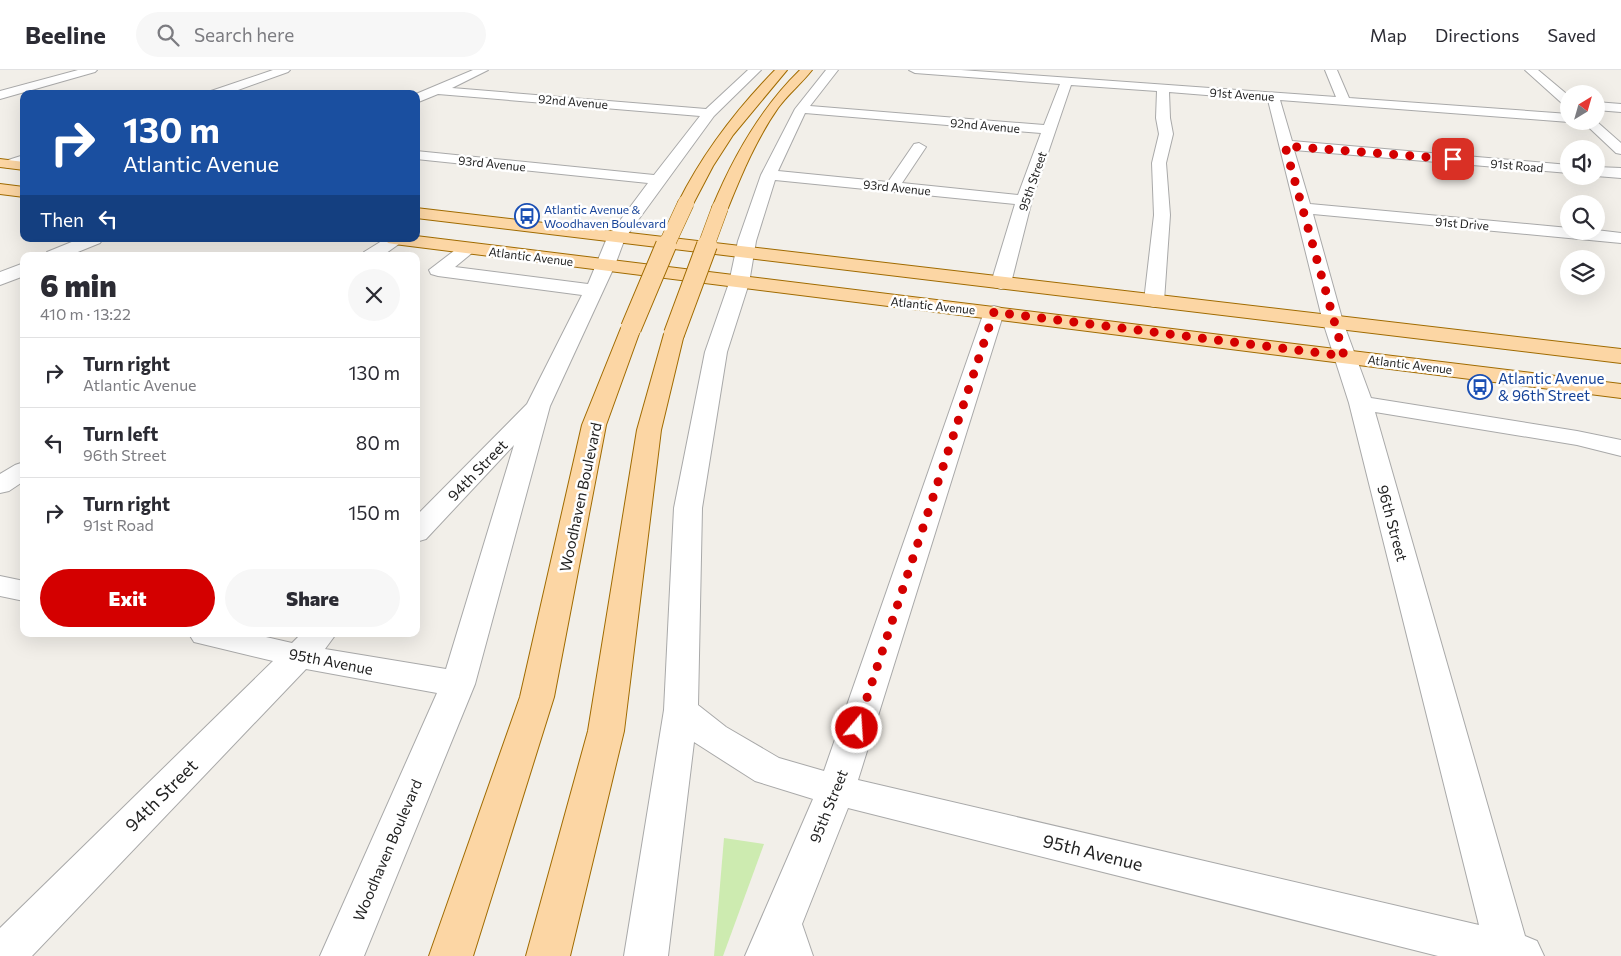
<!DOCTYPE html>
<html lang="en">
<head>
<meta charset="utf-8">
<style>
  :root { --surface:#fff; --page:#f7f7f7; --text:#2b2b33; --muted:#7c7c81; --line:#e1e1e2; --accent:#d40000 }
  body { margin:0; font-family:Commissioner,sans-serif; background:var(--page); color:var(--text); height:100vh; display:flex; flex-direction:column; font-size:19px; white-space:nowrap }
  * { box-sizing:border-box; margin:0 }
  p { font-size:16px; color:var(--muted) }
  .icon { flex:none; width:28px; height:28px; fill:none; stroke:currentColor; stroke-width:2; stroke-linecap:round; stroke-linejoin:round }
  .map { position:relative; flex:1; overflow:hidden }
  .details { position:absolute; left:20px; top:182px; width:400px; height:385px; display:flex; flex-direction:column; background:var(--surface); border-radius:10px; box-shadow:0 5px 20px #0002 }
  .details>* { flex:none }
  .guide { position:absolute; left:20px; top:20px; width:400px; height:152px; border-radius:10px; box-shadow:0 5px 20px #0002; background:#1a4fa0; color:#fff; overflow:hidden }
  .needle { width:32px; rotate:37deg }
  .controls { position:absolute; left:1560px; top:15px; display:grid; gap:10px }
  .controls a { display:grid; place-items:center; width:45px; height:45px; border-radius:50%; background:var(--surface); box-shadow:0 5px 20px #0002; font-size:25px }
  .pin { position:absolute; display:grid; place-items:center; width:42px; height:42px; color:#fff; margin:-21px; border-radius:10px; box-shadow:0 2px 8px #0006 }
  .me { position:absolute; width:55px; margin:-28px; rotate:18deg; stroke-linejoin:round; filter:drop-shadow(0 0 4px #0008) }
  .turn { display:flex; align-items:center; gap:18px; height:105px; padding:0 20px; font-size:22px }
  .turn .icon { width:65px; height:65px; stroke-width:2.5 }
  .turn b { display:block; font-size:35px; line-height:42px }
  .then { display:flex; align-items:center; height:48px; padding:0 20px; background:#0003; gap:10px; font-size:19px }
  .round { display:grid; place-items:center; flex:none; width:52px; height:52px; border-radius:26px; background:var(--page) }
  .head { display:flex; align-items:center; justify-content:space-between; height:85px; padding:0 20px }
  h1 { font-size:30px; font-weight:800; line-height:38px }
  .cta { display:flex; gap:10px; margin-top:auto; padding:10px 20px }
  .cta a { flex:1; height:58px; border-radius:30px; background:var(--accent); color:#fff; font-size:20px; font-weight:800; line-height:58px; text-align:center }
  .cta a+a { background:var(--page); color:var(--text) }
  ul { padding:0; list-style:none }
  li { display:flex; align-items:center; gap:15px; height:70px; padding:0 20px; border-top:1px solid var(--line) }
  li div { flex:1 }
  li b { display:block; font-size:19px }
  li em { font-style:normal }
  header { display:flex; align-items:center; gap:30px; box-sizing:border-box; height:70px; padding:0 25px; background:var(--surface); border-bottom:1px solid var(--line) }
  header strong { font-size:24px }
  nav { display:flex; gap:28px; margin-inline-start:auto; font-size:18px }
  .search { width:350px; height:45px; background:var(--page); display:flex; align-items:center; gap:12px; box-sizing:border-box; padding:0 18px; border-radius:28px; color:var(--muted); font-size:19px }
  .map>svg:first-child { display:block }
</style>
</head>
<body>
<header>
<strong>Beeline</strong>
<div class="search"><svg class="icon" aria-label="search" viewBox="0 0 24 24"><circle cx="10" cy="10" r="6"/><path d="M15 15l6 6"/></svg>Search here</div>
<nav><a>Map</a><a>Directions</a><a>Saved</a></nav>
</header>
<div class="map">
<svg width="1621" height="886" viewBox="0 0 1621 886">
  <rect width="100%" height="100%" fill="#f2efe9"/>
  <!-- grass -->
  <path fill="#cdebb0" d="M724 768 764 774 723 886H714Z"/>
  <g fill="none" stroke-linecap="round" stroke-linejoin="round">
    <defs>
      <path id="minor" d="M78 0H97L95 2 0 29V21Z
        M273 0H290L288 2 227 24H209L211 21Z
        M473 0H488L452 18 706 39 748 0H761L714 46 625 168 615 195 550 336 475 614 364 886H320L437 623 306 599 32 886H0V858L273 591 194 572 189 564H253L292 573 301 564H336L325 579 446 599 514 375 426 469 416 472V446L527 334 582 225 438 206 431 204 429 200 463 174 469 173 475 174 478 178 455 197 588 214 607 168 648 113 416 89V81L654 105 700 46 438 24 416 33V24Z
        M826 0H838L810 36 1044 55 1060 14 915 3 909 0H961L1336 27 1325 0H1337L1349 28 1569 44V51H1572L1569 52 1280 30 1292 71 1569 95V103L1294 80 1310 134 1569 158V161L1596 160 1621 163V173L1313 144 1343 252 1371 328 1577 361 1621 370V386L1577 375 1375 342 1525 866 1537 871 1544 886H1438L848 738 802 854 813 886H745L813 729 755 711 694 672 668 886H624L664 640 674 438 705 282 729 213 738 171 761 105 795 39ZM1071 15 1157 21 1156 48 1159 64 1152 93 1154 145 1144 231 1147 235 1154 237 1161 235 1164 231 1170 145 1166 93 1173 64 1170 48 1169 22 1268 30 1323 252 1349 333 1479 855 858 710 1004 242 1001 238 994 236 987 238 984 242 824 701 779 688 726 657 698 635 702 438 727 282 749 213 756 171 775 110 1015 134 991 213 994 217 1001 219 1008 217 1011 213 1032 130ZM805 43 1041 63 1018 125 902 113 926 77 919 73 914 74 888 112 778 101Z
        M1525 0H1538L1569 26V37L1565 36Z
        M1596 32 1621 34V42L1596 40Z
        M1582 51H1596L1621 73V84L1616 83Z
        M24 85V94L10 98 5 97 3 94 5 91Z
        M1596 97 1621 98V108L1596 106Z
        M79 169H103L100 173 68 186H44L47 182Z
        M385 169H406L382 186H361L364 182Z
        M24 193V206L0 215V202Z
        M24 392V411L9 421 0 423V404L15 395Z
        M0 506 24 511V531L0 526Z"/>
      <path id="major" d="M775 0H787L733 65 713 96 692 136H680L678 133C703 83 736 40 775 0Z
        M800 0H812C802 13 788 24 778 38 757 68 742 103 728 138L726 141H714L712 138C733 87 760 39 800 0Z
        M0 89 24 92V100L0 97Z
        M0 114 24 117V127L0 124Z
        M416 138 1621 279V293L416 148Z
        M416 166 1621 314V328L394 174 388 173 385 169H416Z
        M631 252 638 254 641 258 606 355 554 627 473 886H429L520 627 582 355 621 258 624 254Z
        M674 258 681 260 684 264 661 360 624 661 570 886H526L588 661 637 360 664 264 667 260Z"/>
    </defs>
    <!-- minor casing -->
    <use href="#minor" stroke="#a9a9a9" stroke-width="2"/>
    <!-- major casing -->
    <use href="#major" stroke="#a06b00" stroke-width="2"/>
    <!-- minor -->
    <use href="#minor" fill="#fff" fill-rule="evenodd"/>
    <!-- major -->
    <use href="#major" fill="#fcd6a4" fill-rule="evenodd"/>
    <defs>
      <path id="major-bridge-far1" d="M666 176 686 133
        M706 176 720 138"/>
      <path id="major-bridge" d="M631 258 666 175
        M674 264 707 175"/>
    </defs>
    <!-- major-bridge-far1 casing -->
    <use href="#major-bridge-far1" stroke="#a06b00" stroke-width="17" stroke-linecap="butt"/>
    <!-- major-bridge casing -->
    <use href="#major-bridge" stroke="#a06b00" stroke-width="22" stroke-linecap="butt"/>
    <!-- major-bridge-far1 -->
    <use href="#major-bridge-far1" stroke="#fcd6a4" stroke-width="16"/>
    <!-- major-bridge -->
    <use href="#major-bridge" stroke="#fcd6a4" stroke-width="20"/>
  </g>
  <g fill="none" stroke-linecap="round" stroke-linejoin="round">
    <!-- route -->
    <path stroke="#d40000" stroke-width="9" stroke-dasharray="0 16.2" d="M857 658 994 242 1344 286 1285 76 1453 89"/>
  </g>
  <!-- icons -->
  <defs>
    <symbol id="bus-ring" viewBox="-11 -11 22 22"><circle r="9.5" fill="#fff" stroke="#1a4fb4" stroke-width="1.5"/><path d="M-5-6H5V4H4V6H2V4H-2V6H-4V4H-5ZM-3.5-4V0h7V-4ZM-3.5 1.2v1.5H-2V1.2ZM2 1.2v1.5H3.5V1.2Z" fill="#1a4fb4"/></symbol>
  </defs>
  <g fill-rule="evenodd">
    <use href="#bus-ring" x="513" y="132" width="28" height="28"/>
    <use href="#bus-ring" x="1466" y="303" width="28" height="28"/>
  </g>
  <g text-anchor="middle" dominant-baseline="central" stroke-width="5" stroke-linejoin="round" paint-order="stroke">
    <!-- far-street labels -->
    <g font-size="12" fill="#222" stroke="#fff">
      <text transform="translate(1242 24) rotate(4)">91st Avenue</text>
      <text transform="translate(573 31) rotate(5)">92nd Avenue</text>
      <text transform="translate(985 55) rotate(5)">92nd Avenue</text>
      <text transform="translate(492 93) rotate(6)">93rd Avenue</text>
      <text transform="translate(1517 95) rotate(5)">91st Road</text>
      <text transform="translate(1032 111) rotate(-71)">95th Street</text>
      <text transform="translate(897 117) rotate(6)">93rd Avenue</text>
      <text transform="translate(1462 153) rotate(5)">91st Drive</text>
      <text transform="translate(531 186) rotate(7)">Atlantic Avenue</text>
      <text transform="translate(933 235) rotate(6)">Atlantic Avenue</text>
      <text transform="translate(1410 294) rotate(7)">Atlantic Avenue</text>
    </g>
    <!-- far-transit labels -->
    <g font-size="12" fill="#164399" stroke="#fff" text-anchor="start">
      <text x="544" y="139">Atlantic Avenue &amp;<tspan x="544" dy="14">Woodhaven Boulevard</tspan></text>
    </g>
    <!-- transit labels -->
    <g font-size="15" fill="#164399" stroke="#fff" text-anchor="start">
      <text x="1498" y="308">Atlantic Avenue<tspan x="1498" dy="17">&amp; 96th Street</tspan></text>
    </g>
    <!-- street labels -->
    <g font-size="15" fill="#222" stroke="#fff">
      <text transform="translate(477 400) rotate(-46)">94th Street</text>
      <text transform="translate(580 427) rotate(-78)">Woodhaven Boulevard</text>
      <text transform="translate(1393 453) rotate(75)">96th Street</text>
      <text transform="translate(331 591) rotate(11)">95th Avenue</text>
      <text transform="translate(828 736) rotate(-68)">95th Street</text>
      <text transform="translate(387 780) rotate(-67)">Woodhaven Boulevard</text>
    </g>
    <!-- near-street labels -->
    <g font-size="18" fill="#222" stroke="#fff">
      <text transform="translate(161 725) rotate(-45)">94th Street</text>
      <text transform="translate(1093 782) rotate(14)">95th Avenue</text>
    </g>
  </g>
</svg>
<div class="controls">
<a><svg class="needle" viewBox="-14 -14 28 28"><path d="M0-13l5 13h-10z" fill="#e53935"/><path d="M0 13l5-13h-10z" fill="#7c7c81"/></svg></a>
<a><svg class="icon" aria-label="sound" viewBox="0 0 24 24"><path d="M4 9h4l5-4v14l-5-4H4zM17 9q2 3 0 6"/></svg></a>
<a><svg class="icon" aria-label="search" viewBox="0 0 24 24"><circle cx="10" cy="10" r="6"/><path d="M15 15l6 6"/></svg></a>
<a><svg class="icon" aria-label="layers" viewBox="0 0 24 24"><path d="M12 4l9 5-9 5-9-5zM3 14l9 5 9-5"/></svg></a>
</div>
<div class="pin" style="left:1453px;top:89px;background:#d93025"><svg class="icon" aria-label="arrive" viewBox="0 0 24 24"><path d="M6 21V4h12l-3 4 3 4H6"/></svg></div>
<svg class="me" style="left:857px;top:658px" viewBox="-20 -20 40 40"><circle r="17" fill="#d40000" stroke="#fff" stroke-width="3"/><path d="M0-11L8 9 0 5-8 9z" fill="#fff"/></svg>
<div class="guide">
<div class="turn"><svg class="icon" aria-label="right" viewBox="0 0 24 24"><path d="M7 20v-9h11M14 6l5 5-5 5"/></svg><div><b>130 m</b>Atlantic Avenue</div></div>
<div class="then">Then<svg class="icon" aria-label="left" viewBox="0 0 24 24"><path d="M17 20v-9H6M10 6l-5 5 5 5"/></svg></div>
</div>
<section class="details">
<div class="head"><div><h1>6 min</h1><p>410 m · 13:22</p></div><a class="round"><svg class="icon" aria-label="close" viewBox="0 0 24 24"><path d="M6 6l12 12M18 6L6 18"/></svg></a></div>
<ul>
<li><svg class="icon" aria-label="right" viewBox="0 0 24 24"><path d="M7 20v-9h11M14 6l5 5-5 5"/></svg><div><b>Turn right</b><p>Atlantic Avenue</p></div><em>130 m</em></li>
<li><svg class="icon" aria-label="left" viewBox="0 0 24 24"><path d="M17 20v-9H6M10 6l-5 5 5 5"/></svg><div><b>Turn left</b><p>96th Street</p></div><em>80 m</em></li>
<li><svg class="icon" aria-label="right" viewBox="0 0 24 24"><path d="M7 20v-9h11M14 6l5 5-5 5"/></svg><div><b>Turn right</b><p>91st Road</p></div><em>150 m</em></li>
</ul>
<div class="cta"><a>Exit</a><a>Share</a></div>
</section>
</div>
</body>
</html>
